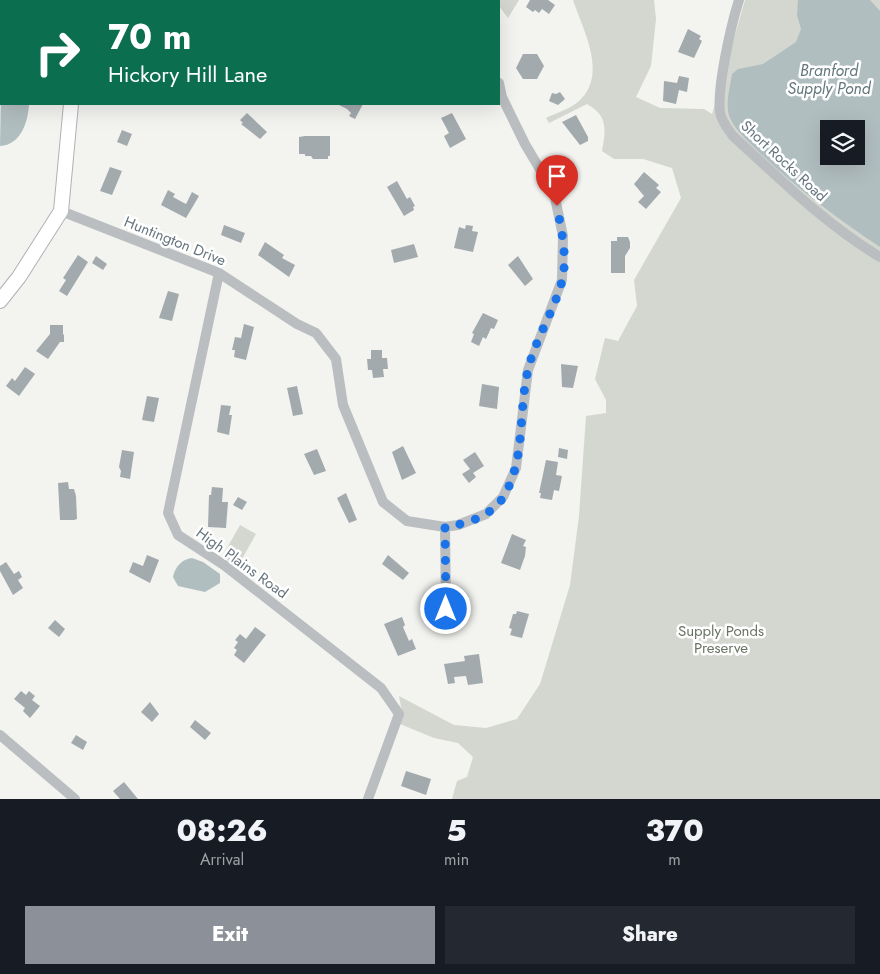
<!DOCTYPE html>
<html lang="en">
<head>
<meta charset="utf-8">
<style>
  :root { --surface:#171b24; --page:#242831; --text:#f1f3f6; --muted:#9ea1a6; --accent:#8c9099 }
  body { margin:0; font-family:Jost,sans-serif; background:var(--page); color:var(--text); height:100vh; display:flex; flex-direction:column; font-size:19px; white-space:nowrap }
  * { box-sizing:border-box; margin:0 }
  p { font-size:16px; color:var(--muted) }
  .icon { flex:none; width:28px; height:28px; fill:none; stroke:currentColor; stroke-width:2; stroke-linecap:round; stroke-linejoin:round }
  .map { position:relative; height:799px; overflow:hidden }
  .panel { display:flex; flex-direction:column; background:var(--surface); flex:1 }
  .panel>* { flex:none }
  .hud { position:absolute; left:0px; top:0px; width:500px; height:105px; box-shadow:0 5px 20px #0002; background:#0b6e4f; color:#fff; overflow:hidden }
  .tools { position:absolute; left:820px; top:120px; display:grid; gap:10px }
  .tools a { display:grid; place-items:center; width:45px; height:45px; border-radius:0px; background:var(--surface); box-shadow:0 5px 20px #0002; font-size:25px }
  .pin { position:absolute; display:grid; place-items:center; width:42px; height:42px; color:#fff; margin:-51px -21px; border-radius:50% 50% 50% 0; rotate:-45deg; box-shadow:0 0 5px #0007 }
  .pin .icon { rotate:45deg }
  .me { position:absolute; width:55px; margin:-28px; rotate:0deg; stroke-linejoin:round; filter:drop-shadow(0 0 4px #0008) }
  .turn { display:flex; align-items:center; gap:18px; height:105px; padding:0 25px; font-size:22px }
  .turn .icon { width:65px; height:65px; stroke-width:2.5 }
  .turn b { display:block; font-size:35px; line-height:42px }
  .eta { display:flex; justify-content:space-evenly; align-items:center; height:85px; text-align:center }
  .eta b { font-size:30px; font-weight:800; line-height:35px }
  .cta { display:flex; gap:10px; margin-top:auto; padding:10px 25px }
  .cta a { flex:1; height:58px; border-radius:0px; background:var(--accent); color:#fff; font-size:20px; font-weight:800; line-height:58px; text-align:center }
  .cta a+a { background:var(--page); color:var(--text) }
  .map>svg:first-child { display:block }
</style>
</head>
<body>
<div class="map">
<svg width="880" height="799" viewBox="0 0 880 799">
  <rect width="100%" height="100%" fill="#f3f3f0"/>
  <!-- green -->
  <path fill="#d3d7cf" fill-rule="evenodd" d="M494 0H519L508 18 499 6V1Z
    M573 0H654L656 19 651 66 636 97 660 108 704 109 712 114 745 0H880V799H452L457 781 467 777 473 757 458 743 434 738 400 724 402 712 399 696 454 725 486 728 517 719 540 684 570 585 579 516 586 416 606 413V400L595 379 605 338 618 341 637 306 634 280 681 198 672 168 643 159H614L602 151C606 129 608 116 587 104L549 123 546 118C556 113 573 108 581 99 607 72 583 30 573 0ZM829 129H856V156H829Z
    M240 525 256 534 238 566 222 557Z"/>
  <!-- water -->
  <path fill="#b1bec0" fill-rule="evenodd" d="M798 0H870L880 11V247C837 218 796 188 759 152 749 142 737 132 731 120 724 108 730 87 732 74L738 69 763 64 796 42 801 29 797 15ZM829 129H856V156H829Z
    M1 91V104H29C28 122 21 145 0 146Z
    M192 558 203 562 220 574V583L205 592 178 586 173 577C175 567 182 559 192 558Z"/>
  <!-- building -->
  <path fill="#a2aaae" d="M530 0H548L555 5 549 14 542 9 539 13 535 10 533 12 526 7Z
    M688 29 701 36 699 39 702 41 694 58 678 52Z
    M523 54H537L544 66 537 79H523L516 68Z
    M679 76 689 78 687 92 679 90 676 104 663 101 664 81 677 83Z
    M560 92 565 99 558 105 549 101 552 93 556 94Z
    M337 104H363L355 119 349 116 351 113 347 109Z
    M247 113 267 132 260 139 241 124 243 123 240 120Z
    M452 113 466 139 450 148 444 136 449 133 441 118Z
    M576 115 588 137V141L580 145 562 122Z
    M122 130 132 134 127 146 117 142Z
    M305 136H330V156H328V159H313L311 156H305V154H299V137Z
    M110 167 122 171 112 195 100 191Z
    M644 172 659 185 656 188 661 192 646 209 638 202 644 196 634 184Z
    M397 181 407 199 410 197 415 206 413 207 414 210 404 216 387 187Z
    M168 190 175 194 173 197 186 204 192 192 199 196 186 218 161 205Z
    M224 225 245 233 241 243 221 235Z
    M466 225 473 226 472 231 478 232 473 252 454 248 459 227 465 229Z
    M617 237H628L630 242V248L625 256V273H611V241H617Z
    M265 242 284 255 282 258 295 265 289 277 258 255Z
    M414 244 418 257 394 263 391 250Z
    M78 255 88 262 67 296 59 291 66 280 63 278Z
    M96 256 107 264 103 270 92 263Z
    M518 256 533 279 525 286 508 265Z
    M168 291 179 294 172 321 159 318Z
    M483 313 498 320 494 329 491 328 486 339 483 337 479 346 471 342 474 334 472 333Z
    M244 324 254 327 246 360 234 357 235 350H232L235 337 241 338Z
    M50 325H63V334L64 335V342H60L48 359 36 351 50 334Z
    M371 350H382V358H387L388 369H383L384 377 373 378 372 370H368L367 359H371Z
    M561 364 578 366 573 388 562 387Z
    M25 367 35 374 19 396 6 386 12 378 15 381Z
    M482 384 499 387 497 409 479 406Z
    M297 386 303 414 293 416 287 388Z
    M147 396 159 398 154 422 142 420Z
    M221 405 231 406 229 415H232L229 435 217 432Z
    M403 446 416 473 402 480 392 452Z
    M559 448 568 450 567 459 558 457Z
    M317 449 326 471 314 475 304 454Z
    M122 450 134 452 130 479 120 477 121 471 119 467Z
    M475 452 484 466 473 473 476 477 469 483 462 474 470 469 463 460Z
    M546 460 558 462 556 475 562 476 559 491 554 490 552 500 540 498 541 493H539Z
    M68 482 69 489H74L76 496 77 519 74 520H60L58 483Z
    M212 487 223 488 222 502H228L226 528 208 527 209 495H211Z
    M346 493 357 520 349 523 337 498Z
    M238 497 247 502 242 510 233 505Z
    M512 534 526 540 523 546 526 547 525 556 520 570 501 563Z
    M147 555 159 560 150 583 129 572 133 562 143 566Z
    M388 555 409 573 403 580 382 564Z
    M6 562 14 574 19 571 22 577 18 580 23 588 13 595 0 571V566Z
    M517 611 529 614 522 638 510 635 512 629 509 628 513 614H516Z
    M402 617 405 625 403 627 409 641 412 639 416 649 398 656 384 624Z
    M55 620 65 629 59 637 48 628Z
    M255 627 266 635 244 663 234 655 237 650 234 648 238 642 235 640 240 634 246 639Z
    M479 654 483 683 468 685 466 676 454 677 455 683 448 684 444 664 465 661 464 656Z
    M21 691 26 695 29 691 35 696 32 700 40 706 30 718 23 711 25 708 14 699Z
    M150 702 159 714 152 722 141 712Z
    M195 720 211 733 205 740 190 727Z
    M76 735 87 742 83 750 71 743Z
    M406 771 431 779 426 795 401 786Z
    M124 782 138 799H120L113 791Z"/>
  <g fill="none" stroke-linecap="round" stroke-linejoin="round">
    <defs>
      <path id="secondary" d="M116 1 117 0
        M0 301 19 277 61 211 71 104"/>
    </defs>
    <!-- secondary casing -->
    <use href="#secondary" stroke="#adb2b5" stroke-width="16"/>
    <!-- street -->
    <path stroke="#babec1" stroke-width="10" d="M13 0 15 1
      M256 0V1
      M482 0V1
      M739 0C731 25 717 87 720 112 721 121 728 129 733 136 780 179 825 224 880 257
      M61 211 219 273 297 324 316 333 336 359 343 405 383 502 407 521 445 527 458 525 486 514 503 497 516 468 528 370 562 280 563 236 554 193 525 144 502 97 499 83
      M219 273 168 513 178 535 224 565 381 688 399 714 368 799
      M445 527 446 609
      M0 735 75 799"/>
    <!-- secondary -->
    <use href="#secondary" stroke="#fff" stroke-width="14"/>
  </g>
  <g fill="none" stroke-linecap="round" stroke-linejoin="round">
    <!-- route -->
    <path stroke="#1a73e8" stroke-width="9" stroke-dasharray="0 16.2" d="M446 609 445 527C467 524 492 516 504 496 526 458 518 412 528 370 535 339 554 312 562 281 568 257 561 229 557 206"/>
  </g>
  <g text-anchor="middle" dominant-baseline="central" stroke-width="5" stroke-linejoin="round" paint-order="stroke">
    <!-- street labels -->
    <g font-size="15" fill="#66757d" stroke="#fff">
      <text transform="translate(784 161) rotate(43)">Short Rocks Road</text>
      <text transform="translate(175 241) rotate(22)">Huntington Drive</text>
      <text transform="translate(242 563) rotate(36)">High Plains Road</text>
    </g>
    <!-- park labels -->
    <g font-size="15" fill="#697564" stroke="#fff">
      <text x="721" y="631">Supply Ponds<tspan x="721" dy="17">Preserve</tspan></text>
    </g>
    <!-- water labels -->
    <g font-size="16" font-style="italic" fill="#62777b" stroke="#fff">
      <text x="829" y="70">Branford<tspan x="829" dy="18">Supply Pond</tspan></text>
    </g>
  </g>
</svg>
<div class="tools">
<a><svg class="icon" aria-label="layers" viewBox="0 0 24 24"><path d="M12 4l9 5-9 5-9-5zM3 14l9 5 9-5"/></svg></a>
</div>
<div class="pin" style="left:557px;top:206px;background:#d93025"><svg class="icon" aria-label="arrive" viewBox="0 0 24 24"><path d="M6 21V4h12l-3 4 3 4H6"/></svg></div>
<svg class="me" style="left:446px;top:609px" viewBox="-20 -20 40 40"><circle r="17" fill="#1a73e8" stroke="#fff" stroke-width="3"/><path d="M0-11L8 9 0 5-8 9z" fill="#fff"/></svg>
<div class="hud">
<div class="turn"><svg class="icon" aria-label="right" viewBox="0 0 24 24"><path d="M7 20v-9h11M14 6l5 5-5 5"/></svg><div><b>70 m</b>Hickory Hill Lane</div></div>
</div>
</div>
<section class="panel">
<div class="eta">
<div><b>08:26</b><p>Arrival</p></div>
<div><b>5</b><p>min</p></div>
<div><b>370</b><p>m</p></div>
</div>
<div class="cta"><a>Exit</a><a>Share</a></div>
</section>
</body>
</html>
